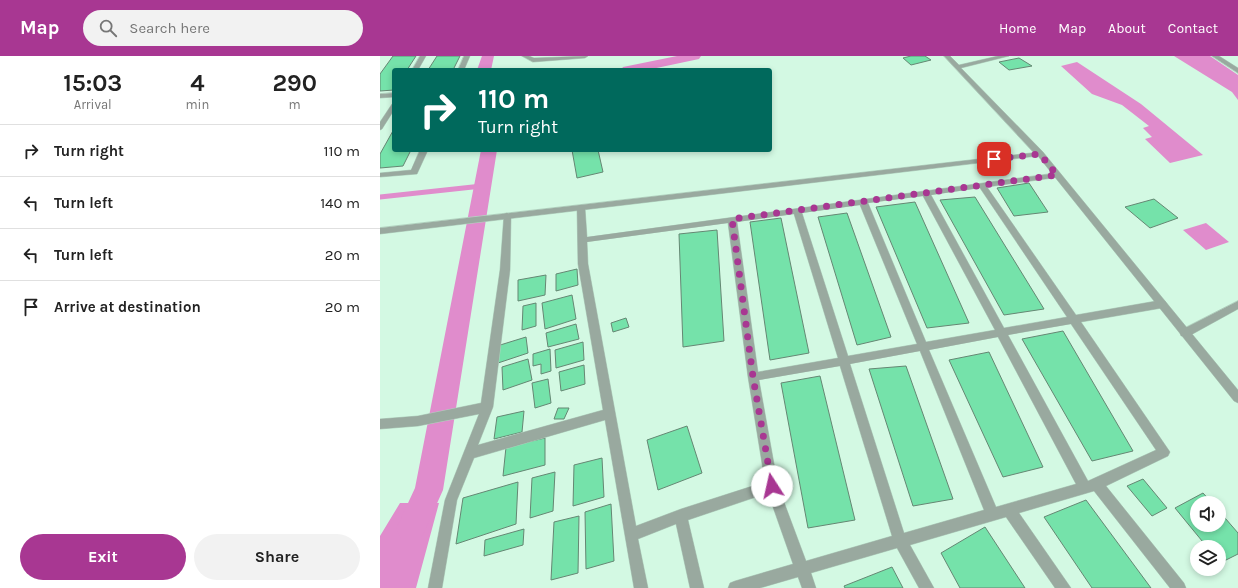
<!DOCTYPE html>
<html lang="en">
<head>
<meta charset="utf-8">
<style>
  :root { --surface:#fff; --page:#f2f2f2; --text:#222; --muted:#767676; --line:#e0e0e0; --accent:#a83792 }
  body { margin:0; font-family:Karla,sans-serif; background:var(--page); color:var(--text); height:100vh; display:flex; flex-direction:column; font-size:15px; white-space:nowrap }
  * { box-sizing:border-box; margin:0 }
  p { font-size:13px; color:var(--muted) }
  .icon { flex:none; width:22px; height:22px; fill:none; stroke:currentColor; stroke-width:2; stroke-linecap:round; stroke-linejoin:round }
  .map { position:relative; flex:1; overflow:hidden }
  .side { display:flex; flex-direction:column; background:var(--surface); width:380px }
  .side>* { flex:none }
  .hud { position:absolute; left:12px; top:12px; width:380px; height:84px; border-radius:4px; box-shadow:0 2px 6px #0003; background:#00695c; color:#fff; overflow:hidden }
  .tools { position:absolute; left:810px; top:440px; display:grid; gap:8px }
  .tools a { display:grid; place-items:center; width:36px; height:36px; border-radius:50%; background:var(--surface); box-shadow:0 2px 6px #0003; font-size:20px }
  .pin { position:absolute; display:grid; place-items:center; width:34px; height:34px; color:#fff; margin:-17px; border-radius:8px; box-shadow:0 2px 6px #0006 }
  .me { position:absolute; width:44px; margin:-22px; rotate:350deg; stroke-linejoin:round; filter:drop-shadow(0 0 3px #0008) }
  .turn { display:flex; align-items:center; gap:14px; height:84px; padding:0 20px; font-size:18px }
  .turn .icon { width:52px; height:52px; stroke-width:2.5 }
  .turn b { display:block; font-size:28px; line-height:34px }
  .eta { display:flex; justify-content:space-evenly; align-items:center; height:68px; text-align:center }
  .eta b { font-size:24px; font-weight:700; line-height:28px }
  .primary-button { display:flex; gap:8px; margin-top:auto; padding:8px 20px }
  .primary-button a { flex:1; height:46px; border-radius:24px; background:var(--accent); color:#fff; font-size:16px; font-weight:700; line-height:46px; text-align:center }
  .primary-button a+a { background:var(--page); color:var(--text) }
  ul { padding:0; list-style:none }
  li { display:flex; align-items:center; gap:12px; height:52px; padding:0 20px; border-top:1px solid var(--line) }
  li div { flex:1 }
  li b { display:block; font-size:15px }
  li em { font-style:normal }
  header { display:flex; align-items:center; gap:24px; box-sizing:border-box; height:56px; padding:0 20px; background:var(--accent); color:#fff }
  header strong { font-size:19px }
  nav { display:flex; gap:22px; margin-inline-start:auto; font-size:14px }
  .search { width:280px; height:36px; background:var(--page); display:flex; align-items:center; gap:10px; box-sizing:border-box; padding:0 14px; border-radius:22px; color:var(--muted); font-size:15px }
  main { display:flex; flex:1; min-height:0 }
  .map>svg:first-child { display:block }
</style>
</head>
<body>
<header>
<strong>Map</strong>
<div class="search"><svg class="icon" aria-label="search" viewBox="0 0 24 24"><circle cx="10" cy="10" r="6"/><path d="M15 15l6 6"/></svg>Search here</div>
<nav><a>Home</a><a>Map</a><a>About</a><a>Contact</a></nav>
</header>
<main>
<section class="side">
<div class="eta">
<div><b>15:03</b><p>Arrival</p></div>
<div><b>4</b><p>min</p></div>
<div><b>290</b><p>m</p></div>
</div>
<ul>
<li><svg class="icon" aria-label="right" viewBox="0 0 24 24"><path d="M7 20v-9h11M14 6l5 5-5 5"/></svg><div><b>Turn right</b></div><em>110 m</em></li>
<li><svg class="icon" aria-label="left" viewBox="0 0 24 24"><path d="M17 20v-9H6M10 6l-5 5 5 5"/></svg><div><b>Turn left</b></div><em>140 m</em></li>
<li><svg class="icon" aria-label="left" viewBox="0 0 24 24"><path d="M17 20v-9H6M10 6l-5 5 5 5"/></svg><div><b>Turn left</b></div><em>20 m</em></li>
<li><svg class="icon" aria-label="arrive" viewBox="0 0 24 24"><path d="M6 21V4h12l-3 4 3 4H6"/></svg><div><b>Arrive at destination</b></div><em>20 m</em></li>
</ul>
<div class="primary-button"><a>Exit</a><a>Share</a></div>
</section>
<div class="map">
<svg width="858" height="532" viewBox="0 0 858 532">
  <rect width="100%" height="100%" fill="#d3f9e3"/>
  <!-- water -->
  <path fill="#e08ccc" d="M794 0H830L858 19V44L852 36Z
    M697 6 761 48 823 99 790 107 765 83 772 81 763 72 769 70 742 49 712 38 681 10Z
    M826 167 849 186 826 194 803 174Z
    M20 447H59L36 532H0V480Z"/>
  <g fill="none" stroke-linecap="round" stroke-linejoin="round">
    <!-- stream -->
    <path stroke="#e08ccc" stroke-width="5" d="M0 141 102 130"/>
    <!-- canal -->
    <path fill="#e08ccc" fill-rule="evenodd" d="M102 0H114L111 14H97Z
      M297 0H321L319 3 267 14H241L243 11Z
      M101 94H117L63 434 41 483 31 488 21 483 16 473 35 432Z"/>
  </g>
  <!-- building -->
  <path fill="#75e2aa" stroke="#658773" d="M13 0H36L27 14H14V34L0 35V18Z
    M57 0H80L73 14H48Z
    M531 0H545L551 4 531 9 523 2Z
    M639 2 652 10 629 14 619 6Z
    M14 73V94H31L23 110 0 112V98Z
    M192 94H218L223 116 197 122Z
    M649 127 668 156 634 160 617 132Z
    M595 141 664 253 624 259 560 144Z
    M774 143 798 162 770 172 745 151Z
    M535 146 589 267 547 272 496 151Z
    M467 157 511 281 477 289 438 161Z
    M401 162 429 297 390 304 370 166Z
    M337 174 344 285 303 291 299 178Z
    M197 213 198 229 176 235V218Z
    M166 219 165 239 138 245V224Z
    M192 239 196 263 165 273 162 247Z
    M156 247V270L142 274 143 250Z
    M246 262 249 271 233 276 231 267Z
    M196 268 199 283 168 291 166 277Z
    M683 275 753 395 712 405 642 283Z
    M146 281 148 297 118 307 117 290Z
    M203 286 204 304 176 312 175 294Z
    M170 293 171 315 161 318V308L153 310V298Z
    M609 296 663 411 623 421 569 304Z
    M148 303 152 324 123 334 122 311Z
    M204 309 205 328 181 335 179 316Z
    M526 310 573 443 533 450 489 313Z
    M440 320 475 464 428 472 401 327Z
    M168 323 171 347 155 352 152 327Z
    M178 352H189L184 363H174Z
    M144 355 142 376 114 383 117 361Z
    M307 370 322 417 278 434 267 384Z
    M165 382V409L123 420 126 391Z
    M222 402 224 441 193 450 194 409Z
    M175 416 173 455 150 462 152 422Z
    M763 423 787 452 772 460 747 430Z
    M138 426 136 468 76 488 83 442Z
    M823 437 832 447H817V469H839V455L858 477V498L840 507 839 491H827L795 452Z
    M706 444 771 532H712L664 461Z
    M231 448 234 505 206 513 205 456Z
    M199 460 198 517 171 524 174 466Z
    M605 471 645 532H580L561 497Z
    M144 473 143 489 104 500 105 484Z
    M512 511 523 532H465L464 530Z"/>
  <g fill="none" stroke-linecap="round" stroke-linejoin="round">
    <defs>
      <path id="minor" d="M40 0H46L38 14H32Z
        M84 0H90L84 14H78Z
        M142 0H149L154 2 208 0 205 2 153 6Z
        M564 0H570L579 9 618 0H629L581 12 663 96V100H657Z
        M832 0H839L858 12V17Z
        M14 37V41L0 42V38Z
        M14 47V54L2 73 0 74V66L12 48Z
        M40 94H48L37 118 0 121V117L31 114Z
        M677 117 681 119 680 121 607 131 696 259 782 244 785 245 787 248 785 251 782 252 701 266 790 396 788 400 726 430 804 527 806 532H790L714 435 639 457 691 532H675L626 461 530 489 554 532H539L517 492 431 517 436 532H422L418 521 380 532H348L350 527 355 525 413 508 388 437 308 464 324 532H310L296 468 258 483 268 532H254L225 364 94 402 77 444 62 532H48L65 444 99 358 38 370 0 373V363L38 360 101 347 120 214 124 158 127 157 131 160 130 214 113 351 98 389 223 354 198 208 197 152 198 150H204L205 152 207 181ZM600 132 687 261 624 272 551 139ZM543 140 615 274 546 286 488 147ZM480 149 537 288 468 300 422 157ZM414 158 458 302 378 316 357 166ZM348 167 368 321 385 426 301 453 256 470 208 208 207 186ZM691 268 776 394 708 425 628 279ZM618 281 696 428 616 451 549 294ZM540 295 604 454 524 477 470 308ZM460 310 512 480 426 505 398 430 379 324Z
        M858 245V253L809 280H801L800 277 801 274Z"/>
      <path id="tertiary" d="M660 96H663L858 334V347L854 345 658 100 0 178V172Z"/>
    </defs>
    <!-- minor casing -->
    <use href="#minor" stroke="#b2d3c0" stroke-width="1"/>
    <!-- tertiary casing -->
    <use href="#tertiary" stroke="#b2d3c0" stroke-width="1"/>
    <!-- minor -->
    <use href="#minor" fill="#99a99f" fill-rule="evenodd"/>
    <!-- tertiary -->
    <use href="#tertiary" fill="#99a99f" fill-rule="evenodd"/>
  </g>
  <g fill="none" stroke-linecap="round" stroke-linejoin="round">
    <!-- route -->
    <path stroke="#a83792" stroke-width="7" stroke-dasharray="0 12.6" d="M392 430 373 321 352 163 677 119 660 98 614 103"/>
  </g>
</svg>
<div class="tools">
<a><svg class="icon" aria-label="sound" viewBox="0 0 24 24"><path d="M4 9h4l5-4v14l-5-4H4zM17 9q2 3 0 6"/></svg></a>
<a><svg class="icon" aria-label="layers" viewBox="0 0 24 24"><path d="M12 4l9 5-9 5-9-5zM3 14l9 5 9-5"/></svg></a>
</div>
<div class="pin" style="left:614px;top:103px;background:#d93025"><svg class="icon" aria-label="arrive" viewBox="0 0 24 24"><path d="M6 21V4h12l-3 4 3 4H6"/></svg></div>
<svg class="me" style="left:392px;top:430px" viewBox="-20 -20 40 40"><circle r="19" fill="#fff"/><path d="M0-13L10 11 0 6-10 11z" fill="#a83792"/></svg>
<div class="hud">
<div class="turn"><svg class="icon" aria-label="right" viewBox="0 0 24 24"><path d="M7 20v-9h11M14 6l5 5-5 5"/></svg><div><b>110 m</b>Turn right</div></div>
</div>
</div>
</main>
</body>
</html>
